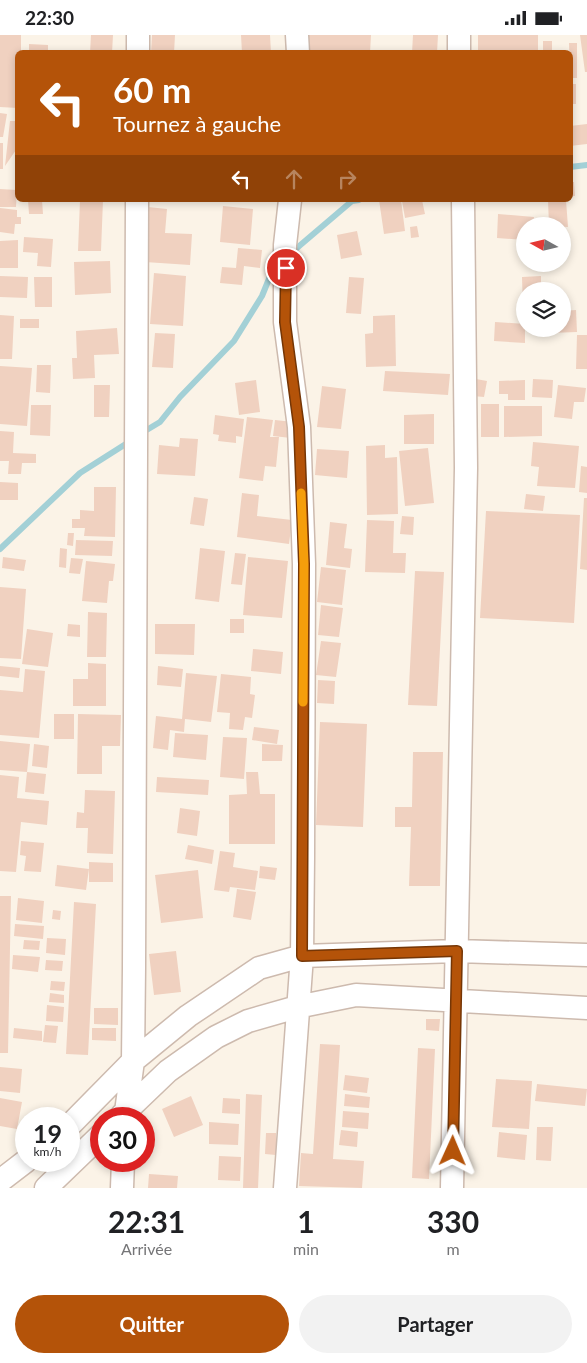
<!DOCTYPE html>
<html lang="fr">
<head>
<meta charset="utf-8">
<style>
  :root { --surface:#fff; --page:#f2f2f2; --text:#202124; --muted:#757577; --accent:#b45309 }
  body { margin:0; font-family:Lato,sans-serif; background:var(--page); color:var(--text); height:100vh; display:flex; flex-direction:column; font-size:19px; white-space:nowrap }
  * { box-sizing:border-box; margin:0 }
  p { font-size:16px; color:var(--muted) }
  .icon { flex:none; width:28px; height:28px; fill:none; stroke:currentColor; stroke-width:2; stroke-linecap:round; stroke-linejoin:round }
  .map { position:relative; height:1153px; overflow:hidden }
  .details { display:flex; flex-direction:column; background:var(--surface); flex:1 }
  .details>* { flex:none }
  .guide { position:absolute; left:15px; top:15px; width:558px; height:152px; border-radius:8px; box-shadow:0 2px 8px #0003; background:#b45309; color:#fff; overflow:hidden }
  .needle { width:32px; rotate:278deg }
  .buttons { position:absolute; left:516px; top:182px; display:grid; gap:10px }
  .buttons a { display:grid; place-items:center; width:55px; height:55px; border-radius:50%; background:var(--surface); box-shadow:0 2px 8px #0003; font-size:25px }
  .speed { position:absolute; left:15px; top:1072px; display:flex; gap:10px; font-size:25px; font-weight:700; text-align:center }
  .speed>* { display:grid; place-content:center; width:65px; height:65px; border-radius:50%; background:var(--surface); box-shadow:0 2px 8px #0003; line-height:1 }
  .speed small { font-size:12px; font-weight:400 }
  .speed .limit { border:8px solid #d22; background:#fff; color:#111 }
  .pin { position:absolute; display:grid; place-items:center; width:42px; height:42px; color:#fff; margin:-21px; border:2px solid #fff; border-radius:50%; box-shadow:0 1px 5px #0007 }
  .me { position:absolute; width:55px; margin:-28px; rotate:1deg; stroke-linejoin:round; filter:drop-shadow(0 0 4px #0008) }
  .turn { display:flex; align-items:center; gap:18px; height:105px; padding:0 15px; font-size:22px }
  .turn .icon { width:65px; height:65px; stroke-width:2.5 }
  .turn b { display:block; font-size:35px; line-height:42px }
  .lanes { display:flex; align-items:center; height:48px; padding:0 15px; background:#0003; justify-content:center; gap:25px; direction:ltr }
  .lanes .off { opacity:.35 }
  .eta { display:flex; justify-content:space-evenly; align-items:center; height:85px; text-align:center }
  .eta b { font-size:30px; font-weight:700; line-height:35px }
  .button { display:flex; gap:10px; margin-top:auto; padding:10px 15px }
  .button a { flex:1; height:58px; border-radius:30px; background:var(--accent); color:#fff; font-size:20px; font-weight:700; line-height:58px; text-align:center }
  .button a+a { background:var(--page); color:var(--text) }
  .status { display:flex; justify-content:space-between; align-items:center; height:35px; padding:0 25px; background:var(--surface); direction:ltr }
  .status svg { height:14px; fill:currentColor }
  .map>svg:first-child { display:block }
</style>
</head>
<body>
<div class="status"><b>22:30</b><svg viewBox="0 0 49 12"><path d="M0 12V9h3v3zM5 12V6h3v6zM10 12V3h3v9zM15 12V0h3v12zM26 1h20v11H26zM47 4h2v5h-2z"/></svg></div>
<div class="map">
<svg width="587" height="1153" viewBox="0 0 587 1153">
  <rect width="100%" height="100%" fill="#fbf3e7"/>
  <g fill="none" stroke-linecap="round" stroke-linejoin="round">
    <!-- stream -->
    <path stroke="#a3d0d6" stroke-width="6" d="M570 132 587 130
      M291 218 352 166 359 165
      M140 399 160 387 180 362 234 306 262 261 273 234 280 228
      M0 514 80 438 132 405"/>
  </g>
  <!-- building -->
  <path fill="#f0d1c0" d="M0 0H21V18H18V73L0 72Z
    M91 0H113L112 18H90Z
    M152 0H175L174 18H151Z
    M241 0H270L271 18H242Z
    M309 0H371L370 18H307Z
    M413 0H438L437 18H412Z
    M478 0H538V18H478Z
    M580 0H587V37H585Z
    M543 6H552V18H543Z
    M569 8H577V43H570Z
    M29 9 48 10V18H29Z
    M570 49H576V69H570Z
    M0 78 7 79 3 102H0Z
    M10 86H18V112L5 131Z
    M587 89V109L570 111V91Z
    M0 108H3V134H0Z
    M570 147H574L575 161H570Z
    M0 154 17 155 16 172H0Z
    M28 165H42L43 179H29Z
    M80 165H103L101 216H78Z
    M379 165H401L405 196 384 199Z
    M408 165H422L425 179 405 183 402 166Z
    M548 165H566L568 192 549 191Z
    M223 171 253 174 250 210 220 207Z
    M148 172 167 174 165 198 192 199 190 230 145 227Z
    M0 173 17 175V182H21V189H15L14 199 0 197Z
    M498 179 534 182 533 191H525V205L497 203Z
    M417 191 419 202 411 203 410 192Z
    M357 196 362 220 341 224 337 200Z
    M24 202 53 204 51 232 37 231 38 218 23 217Z
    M18 205V233H0V206Z
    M238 213 262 215 260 233 244 231 242 250 220 248 222 232 236 233Z
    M110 226 111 258 75 260 74 227Z
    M154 238 186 241 183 291 150 289Z
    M0 241 28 242 27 263 0 262Z
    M541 241V256H525V275H523L522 242Z
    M34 242H52V272H35Z
    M349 242 364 243 361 279 346 278Z
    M576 275 577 297 550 298V294H562V276Z
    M0 280 14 281 12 324H0Z
    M395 280 396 331 366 332 365 299 373 298V281Z
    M20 284H39V293H20Z
    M495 287 525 289V308L494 306Z
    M117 293 119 319 94 320 95 343 73 344 72 323H77L76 296Z
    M155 298 175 299 173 333 152 332Z
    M577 300H587V334H576Z
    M37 330H51L50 358 36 357Z
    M0 331 32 333 27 391 0 389Z
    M385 336 450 339 448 360 383 356Z
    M476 344 487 346 484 362 473 361Z
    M533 344 553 345 552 363 532 362Z
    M256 345 260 377 239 380 235 348Z
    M525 345V365H508V359H499V346Z
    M94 350H110L109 382H94Z
    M558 350 586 353 584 367H574L572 384 554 382Z
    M322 351 346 354 341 394 317 392Z
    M481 369H499V402H481Z
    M31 370H51L50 401 30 400Z
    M504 371H542V401L504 402Z
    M434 379V409H404V380Z
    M215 380 244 384 242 402 236 401V408L218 406 219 400 213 399Z
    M247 382 273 385 270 402H279L276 432 265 431 263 446 239 443Z
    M275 385 293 387 291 403 273 401Z
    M0 396 14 397 13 418 36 419V428H22L21 439H8L9 426H0Z
    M180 403 198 404 195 441 157 439 159 410 179 412Z
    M533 407 579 411 575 453 537 451 539 432 531 431Z
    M385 410V423L397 422 398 479 367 480 366 411Z
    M428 413 434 468 405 471 399 416Z
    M317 414 349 416 347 443 315 440Z
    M581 431 587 432V458L579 457Z
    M0 447 18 448V465H0Z
    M94 452H116L115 502 84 501 85 493H72V484H80V475L94 476Z
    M242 458 259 460 257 481 292 485 289 509 237 502Z
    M526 459 545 461 543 476 524 474Z
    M194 462 208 464 204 491 190 489Z
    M584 463H587V535L580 534Z
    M486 476 580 480 574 588 480 583Z
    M402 481 414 482 413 500 400 499Z
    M367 485 394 486 393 518H406L405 538 365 537Z
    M330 487 347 489 344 513 352 514 350 533 326 530Z
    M68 498H74L73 511 67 510Z
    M76 505 113 506 112 521 75 520Z
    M60 513 67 514 66 533 59 532Z
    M200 513 225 516 219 567 195 564Z
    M235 518 246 519 242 550 231 549Z
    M3 522 26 525 24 536 2 533Z
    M248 522 288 526 282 583 243 580Z
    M71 523 83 524 80 539 69 538Z
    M86 526 115 529 113 546H109L107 568 82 566Z
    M321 532 346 535 342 570 317 567Z
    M415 536 444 537 437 671 408 670Z
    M0 552 26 554 21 624 0 623Z
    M321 570 343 573 339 602 318 600Z
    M88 577 107 578 106 622H87Z
    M230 584H244V598H230Z
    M68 589 80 590V602L67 601Z
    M155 589H195L194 620 155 619Z
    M27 594 53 598 48 632 22 629Z
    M321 606 341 608 336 642 316 640Z
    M253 614 283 617 281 639 251 636Z
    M88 628 106 629V671H73V644H88Z
    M0 631 20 633 19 643 0 641Z
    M158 631 183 634 181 652 157 650Z
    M25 634 45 636 39 703 0 700V655L23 657Z
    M186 638 217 641 211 687 185 684 184 697 170 695 168 715 153 713 156 681 182 684Z
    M221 639 251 642 250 659 255 660 252 683 245 682 243 695 229 694 230 678 217 677Z
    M318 645 335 646 334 669 317 668Z
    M54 679H74V704H54Z
    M78 679 121 680 120 711H102V739H77Z
    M320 687 367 689 363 792 316 790Z
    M254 692 279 695 277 709 252 705Z
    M175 698 208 700 206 725 173 722Z
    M223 702 247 703 244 744 220 742Z
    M0 706 30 709 27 737 0 735Z
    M34 709 49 711 47 733 32 731Z
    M262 709 283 710 282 726H262Z
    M413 717H443L440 851H409L411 792H395V772H412Z
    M27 737 46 739 44 759 25 757Z
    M246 737H258L260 759H275V809H229V760L247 759Z
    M0 740 19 742 17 763 49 766 47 790 21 787 16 837 0 836Z
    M157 742 209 745 208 760 156 757Z
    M85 755 115 756 113 819 87 818 88 793H76L77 777 84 778Z
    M180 773 200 776 197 801 177 798Z
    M21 806 44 808 41 837 24 836 26 821 20 820Z
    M188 810 214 815 212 829 185 824Z
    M220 816 235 818 233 832 258 836 255 855 230 852 229 857 214 855Z
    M89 827 113 828V847H89Z
    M57 830 89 834 86 855 55 851Z
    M260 831 277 833 275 845 259 843Z
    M198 835 203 883 161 888 155 840Z
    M237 854 256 857 251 885 233 882Z
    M0 861H11L8 1018H0Z
    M18 863 44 866 42 888 16 885Z
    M74 867 96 869 88 1020 66 1019Z
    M53 875 61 876 60 885 52 884Z
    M15 889 44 891 43 904 14 901Z
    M47 903 66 904 65 920 46 918Z
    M24 905 40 906 39 915 23 914Z
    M176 916 181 957 154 960 149 919Z
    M13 920 40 922 38 937 12 934Z
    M46 925 63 926 62 936 45 935Z
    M51 946 65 947 64 956 50 955Z
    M50 958 64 960V968L49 967Z
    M47 970 64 972 63 987 46 986Z
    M94 973H118V990L94 989Z
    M426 984H440L439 996 426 995Z
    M45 990 58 991 56 1008 43 1007Z
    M14 993 42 996V1006L13 1003Z
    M92 993H116V1006L92 1005Z
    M320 1009 340 1010 333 1124 364 1126 362 1153 299 1151 301 1118 313 1119Z
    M418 1013 435 1014 429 1144 412 1143Z
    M0 1032 22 1034 20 1058 0 1056Z
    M345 1040 369 1043 367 1058 343 1055Z
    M496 1044 532 1046 529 1094 492 1092Z
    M537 1049 587 1054 585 1071 535 1066Z
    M246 1059 262 1060 258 1153H243Z
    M345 1059 370 1062 369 1073 344 1071Z
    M191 1061 203 1090 174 1102 162 1074Z
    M0 1063 22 1067 17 1094 0 1091Z
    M223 1063 240 1064V1079L222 1078Z
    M343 1076 369 1078 368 1094 342 1092Z
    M209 1087 239 1089 238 1110 209 1109Z
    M537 1092H553L551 1126 536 1125Z
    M341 1095 358 1097 357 1112 339 1110Z
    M499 1097 527 1100 525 1125 497 1122Z
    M266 1098H276V1120L265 1119Z
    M219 1121 241 1122 240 1146 218 1145Z
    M149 1139 178 1141 177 1153H148Z"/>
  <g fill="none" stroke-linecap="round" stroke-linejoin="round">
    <defs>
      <path id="street" d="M297 0 298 18
        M459 0V18
        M138 18V0
        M122 1080 168 1036 216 1002 248 986 297 972 356 960 587 973
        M125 1084 133 1026 134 933 137 165
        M69 1091 133 1026 188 981 259 933 302 921 457 916 587 920
        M0 1146 26 1126
        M46 1153 101 1100
        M122 1153 123 1126
        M285 1153 302 921 303 823 304 529 299 392 285 287V210L290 165
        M452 1153 466 433 463 165"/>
    </defs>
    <!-- street casing -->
    <use href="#street" stroke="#cdbaae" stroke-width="25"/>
    <!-- street -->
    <use href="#street" stroke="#fff" stroke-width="22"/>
  </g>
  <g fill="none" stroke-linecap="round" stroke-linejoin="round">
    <defs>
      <path id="route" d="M286 233 285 287 299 392 304 529 302 921 457 916 453 1116"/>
    </defs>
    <!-- route casing -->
    <use href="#route" stroke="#753606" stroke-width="12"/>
    <!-- route -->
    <use href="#route" stroke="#b45309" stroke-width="9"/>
    <!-- slow -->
    <path stroke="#f59e0b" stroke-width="9" d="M301 458 304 529 303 667"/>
  </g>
</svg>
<div class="buttons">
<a><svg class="needle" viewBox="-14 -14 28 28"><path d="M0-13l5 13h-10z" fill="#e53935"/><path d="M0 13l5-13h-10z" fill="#757577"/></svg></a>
<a><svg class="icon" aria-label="layers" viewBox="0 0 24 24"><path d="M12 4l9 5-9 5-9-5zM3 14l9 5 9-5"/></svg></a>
</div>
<div class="speed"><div>19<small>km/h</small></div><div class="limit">30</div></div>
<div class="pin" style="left:286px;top:233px;background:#d93025"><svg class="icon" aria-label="arrive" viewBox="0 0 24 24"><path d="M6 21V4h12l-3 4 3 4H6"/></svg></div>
<svg class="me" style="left:453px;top:1116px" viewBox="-20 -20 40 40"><path d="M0-17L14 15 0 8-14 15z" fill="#b45309" stroke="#fff" stroke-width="4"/></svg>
<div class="guide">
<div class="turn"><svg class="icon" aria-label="left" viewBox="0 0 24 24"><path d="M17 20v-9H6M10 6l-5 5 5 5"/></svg><div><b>60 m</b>Tournez à gauche</div></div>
<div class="lanes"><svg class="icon" aria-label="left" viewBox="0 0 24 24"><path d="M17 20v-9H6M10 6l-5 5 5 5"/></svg><svg class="icon off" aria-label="ahead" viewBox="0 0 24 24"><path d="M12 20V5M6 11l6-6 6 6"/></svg><svg class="icon off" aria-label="right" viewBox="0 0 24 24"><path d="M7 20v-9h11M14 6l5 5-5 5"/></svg></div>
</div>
</div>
<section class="details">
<div class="eta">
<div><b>22:31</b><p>Arrivée</p></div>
<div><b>1</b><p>min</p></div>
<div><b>330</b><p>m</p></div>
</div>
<div class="button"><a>Quitter</a><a>Partager</a></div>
</section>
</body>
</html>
